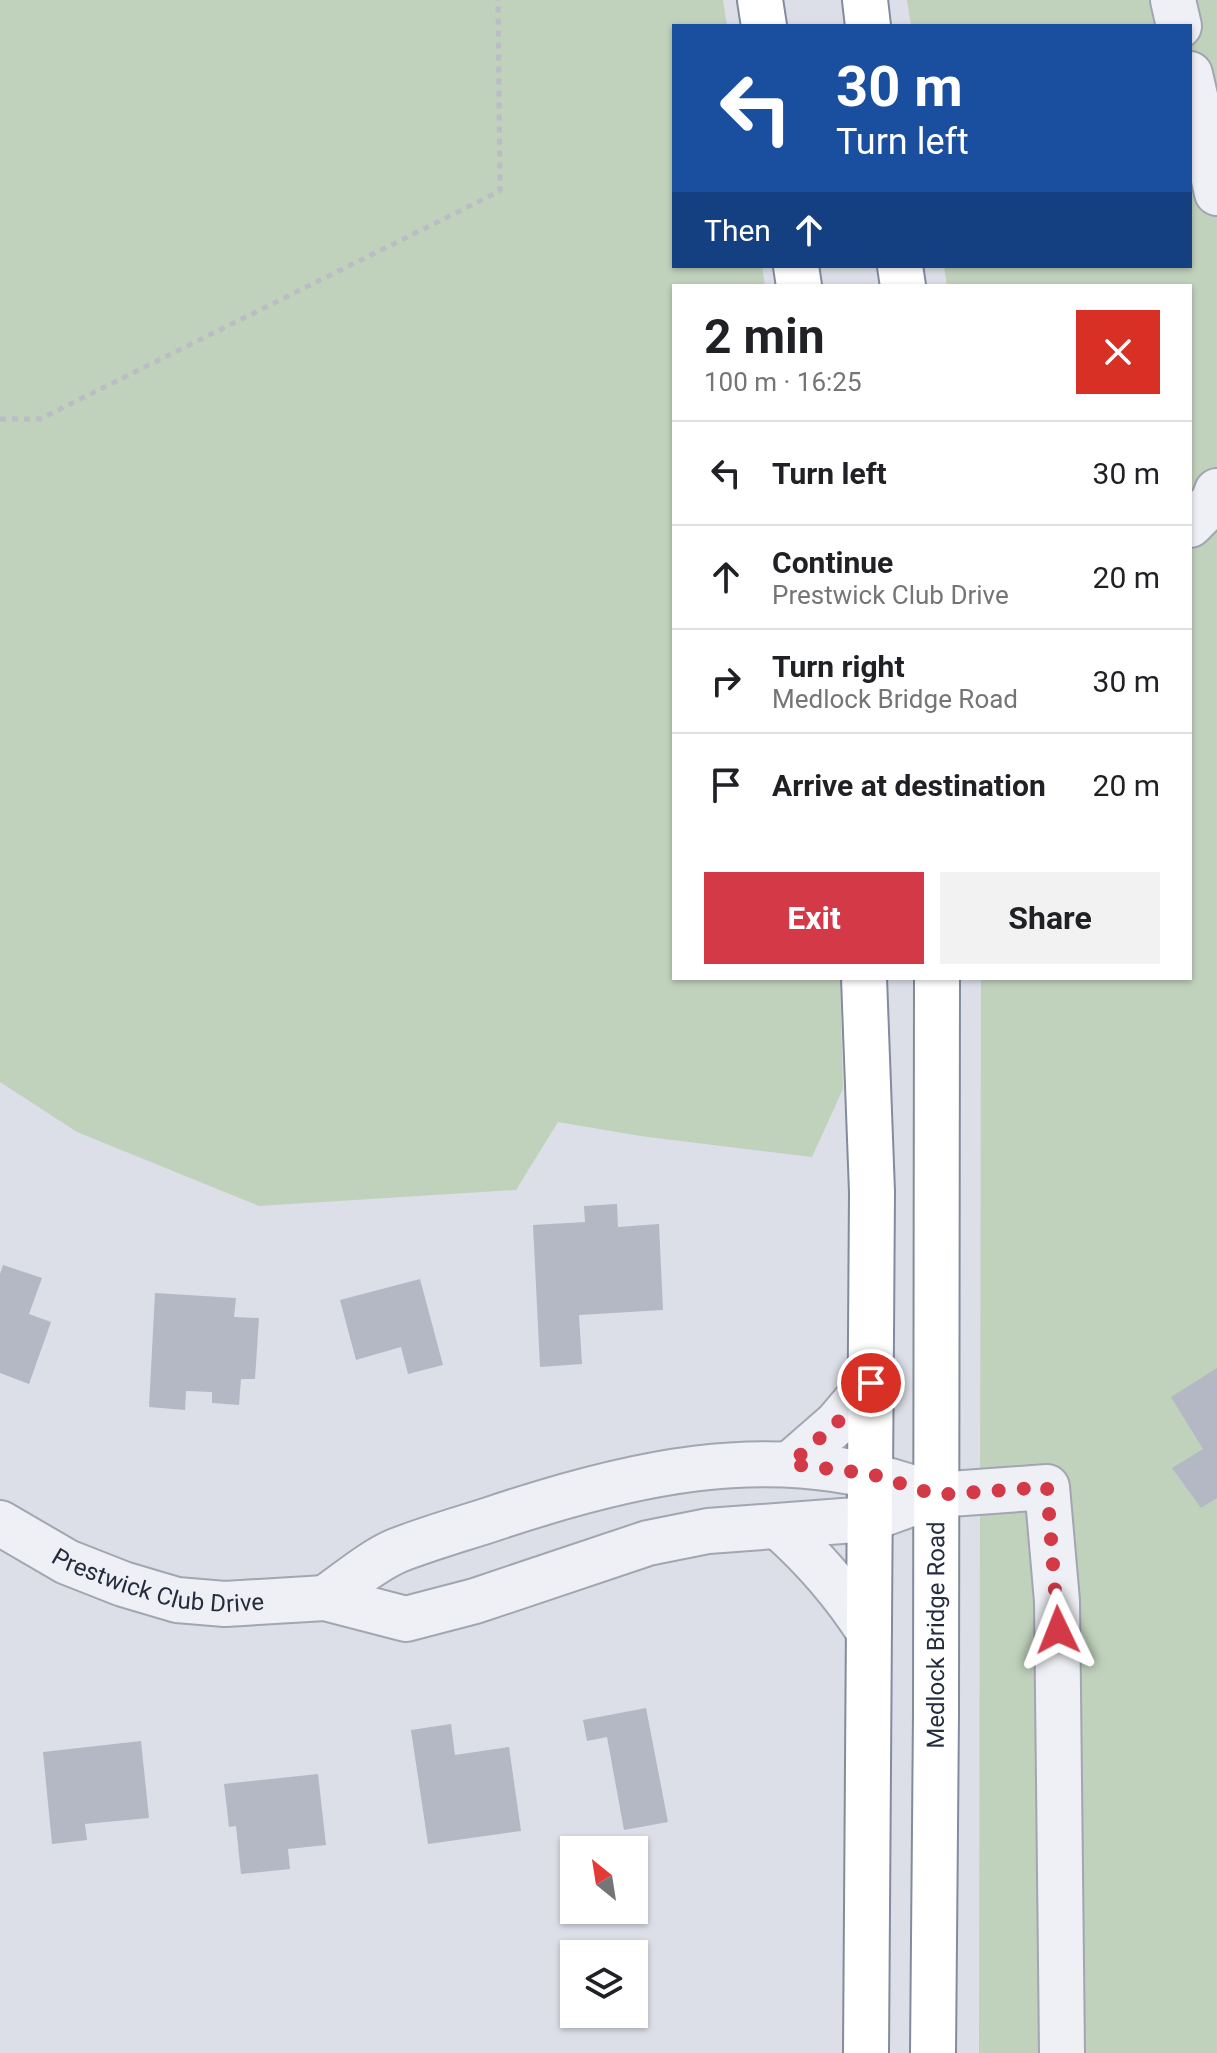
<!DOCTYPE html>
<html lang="en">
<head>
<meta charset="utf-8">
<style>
  :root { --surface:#fff; --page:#f2f2f2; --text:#202124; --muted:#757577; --line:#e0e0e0; --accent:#d33947 }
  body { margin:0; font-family:Roboto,sans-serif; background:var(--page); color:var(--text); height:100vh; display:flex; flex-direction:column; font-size:30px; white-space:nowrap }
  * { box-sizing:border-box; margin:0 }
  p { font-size:26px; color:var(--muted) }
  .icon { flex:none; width:44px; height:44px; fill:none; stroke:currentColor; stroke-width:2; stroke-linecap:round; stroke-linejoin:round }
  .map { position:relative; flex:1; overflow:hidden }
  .side { position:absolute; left:672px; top:284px; width:520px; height:696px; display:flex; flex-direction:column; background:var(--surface); border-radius:0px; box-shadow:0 2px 6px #0004 }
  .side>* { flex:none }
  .hud { position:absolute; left:672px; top:24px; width:520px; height:244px; border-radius:0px; box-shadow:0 2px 6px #0004; background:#1a4fa0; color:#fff; overflow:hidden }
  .needle { width:52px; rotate:330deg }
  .tools { position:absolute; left:560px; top:1836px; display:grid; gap:16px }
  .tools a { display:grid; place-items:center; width:88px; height:88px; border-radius:0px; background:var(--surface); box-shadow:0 2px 6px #0004; font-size:40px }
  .pin { position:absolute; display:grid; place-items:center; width:68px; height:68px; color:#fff; margin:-34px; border:4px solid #fff; border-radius:50%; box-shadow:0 2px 8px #0007 }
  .me { position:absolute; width:88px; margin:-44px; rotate:358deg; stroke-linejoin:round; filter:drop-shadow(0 0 6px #0008) }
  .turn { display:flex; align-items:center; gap:28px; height:168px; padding:0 32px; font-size:36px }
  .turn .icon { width:104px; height:104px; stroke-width:2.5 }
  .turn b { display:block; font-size:56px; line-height:68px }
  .then { display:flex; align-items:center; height:76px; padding:0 32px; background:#0003; gap:16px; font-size:30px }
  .round { display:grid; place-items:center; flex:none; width:84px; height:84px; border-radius:0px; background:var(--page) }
  .summary { display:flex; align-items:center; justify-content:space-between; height:136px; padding:0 32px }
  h1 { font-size:48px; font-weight:700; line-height:60px }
  .primary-button { display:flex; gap:16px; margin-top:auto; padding:16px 32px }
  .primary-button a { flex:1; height:92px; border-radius:0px; background:var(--accent); color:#fff; font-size:32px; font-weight:700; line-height:92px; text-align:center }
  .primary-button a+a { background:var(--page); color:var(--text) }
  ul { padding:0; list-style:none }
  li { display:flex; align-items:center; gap:24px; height:104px; padding:0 32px; border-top:2px solid var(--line) }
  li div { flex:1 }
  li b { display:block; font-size:30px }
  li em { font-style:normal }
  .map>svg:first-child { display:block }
</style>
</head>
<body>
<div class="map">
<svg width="1217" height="2053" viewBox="0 0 1217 2053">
  <rect width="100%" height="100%" fill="#dcdfe7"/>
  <!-- green -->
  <path fill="#c0d1bc" d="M0 0H723L727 26H674V266H762L765 286H674V978H840L843 1089 812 1157 640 1136 558 1122 516 1190 259 1206 77 1132 0 1082Z
    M907 0H1217V2053H979L981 978H1190V286H947L944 266H1190V26H911Z"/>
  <!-- building -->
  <path fill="#b3b8c4" d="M617 1204 618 1227 659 1224 663 1310 579 1315 582 1364 540 1367 533 1225 585 1222 584 1206Z
    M3 1265 42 1278 29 1314 51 1322 29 1384 0 1373V1274Z
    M420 1279 443 1365 408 1374 401 1347 356 1360 340 1300Z
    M155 1293 236 1298 234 1317 259 1318 255 1379H241L239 1405 212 1403V1392L186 1391 185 1410 149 1407Z
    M1217 1368V1498L1201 1508 1172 1468 1203 1449 1171 1397Z
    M646 1708 668 1822 624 1830 607 1737 587 1741 583 1720Z
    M451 1724 455 1755 509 1747 521 1831 428 1844 411 1730Z
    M141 1741 149 1818 85 1824 87 1840 52 1844 43 1752Z
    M318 1774 326 1845 288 1849 290 1869 241 1874 236 1826 229 1827 224 1784Z"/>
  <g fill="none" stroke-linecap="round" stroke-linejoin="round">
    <defs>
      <g id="minor">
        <path d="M1173 0 1179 26"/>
        <path d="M1190 74 1217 193"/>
        <path d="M1190 525 1213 502 1217 491"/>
        <path d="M790 1464 837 1423 871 1383"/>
        <path id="s1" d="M0 1523 67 1562 123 1584 177 1600 225 1604 325 1598 406 1619 475 1601 648 1543 708 1531 869 1519 936 1495 1047 1487 1057 1601 1062 2053"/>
        <path d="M778 1526C814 1558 843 1591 869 1632"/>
        <path d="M325 1598C347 1583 371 1562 396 1551 426 1539 458 1530 489 1520 625 1474 766 1440 907 1486"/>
      </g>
      <g id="highway">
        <path d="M760 0 764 26"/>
        <path d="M865 0 868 26"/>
        <path d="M796 266 799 286"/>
        <path d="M900 266 903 286"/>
        <path d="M864 978 872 1192 866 2053"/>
        <path id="s2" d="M933 2053 936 1714 937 978"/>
      </g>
    </defs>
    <!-- minor casing -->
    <use href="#minor" stroke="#a1a6b1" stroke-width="48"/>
    <!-- highway casing -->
    <use href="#highway" stroke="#828c9e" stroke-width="48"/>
    <!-- path -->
    <path stroke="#babdc5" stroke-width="5" stroke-dasharray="6 6" stroke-linecap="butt" d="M0 419H40L500 191 498 0"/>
    <!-- minor -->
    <use href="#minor" stroke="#eef0f5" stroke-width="44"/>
    <!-- highway -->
    <use href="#highway" stroke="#fff" stroke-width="44"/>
  </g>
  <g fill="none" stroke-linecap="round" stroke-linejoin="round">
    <!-- route -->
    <path stroke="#d33947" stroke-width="14" stroke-dasharray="0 25.2" d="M871 1383 837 1423 790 1464 871 1474 936 1495 1047 1487 1058 1630"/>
  </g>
  <g text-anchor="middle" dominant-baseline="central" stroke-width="7" stroke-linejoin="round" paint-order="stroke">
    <!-- street labels -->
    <g font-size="24" fill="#252c3d" stroke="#ebeef5">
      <text stroke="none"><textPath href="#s1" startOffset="172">Prestwick Club Drive</textPath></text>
      <text stroke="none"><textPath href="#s2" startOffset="418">Medlock Bridge Road</textPath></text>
    </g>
  </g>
</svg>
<div class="tools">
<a><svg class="needle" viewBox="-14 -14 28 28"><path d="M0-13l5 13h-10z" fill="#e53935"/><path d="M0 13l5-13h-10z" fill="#757577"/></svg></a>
<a><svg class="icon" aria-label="layers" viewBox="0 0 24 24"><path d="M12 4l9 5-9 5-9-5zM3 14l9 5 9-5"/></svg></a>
</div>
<div class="pin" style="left:871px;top:1383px;background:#d93025"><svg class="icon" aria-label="arrive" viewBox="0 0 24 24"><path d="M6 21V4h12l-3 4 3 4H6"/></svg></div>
<svg class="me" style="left:1058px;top:1630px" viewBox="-20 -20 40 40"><path d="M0-17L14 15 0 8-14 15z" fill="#d33947" stroke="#fff" stroke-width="4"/></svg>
<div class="hud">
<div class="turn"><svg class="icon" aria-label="left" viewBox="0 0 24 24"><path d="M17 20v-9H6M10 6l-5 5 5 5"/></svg><div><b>30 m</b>Turn left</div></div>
<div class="then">Then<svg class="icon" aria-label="ahead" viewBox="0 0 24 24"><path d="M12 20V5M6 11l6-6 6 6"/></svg></div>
</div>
<section class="side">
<div class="summary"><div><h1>2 min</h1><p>100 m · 16:25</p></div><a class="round" style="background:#d93025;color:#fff"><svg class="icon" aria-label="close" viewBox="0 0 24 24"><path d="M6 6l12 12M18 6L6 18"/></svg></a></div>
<ul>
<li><svg class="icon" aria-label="left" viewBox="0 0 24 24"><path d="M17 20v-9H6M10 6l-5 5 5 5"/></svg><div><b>Turn left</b></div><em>30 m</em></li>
<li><svg class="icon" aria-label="ahead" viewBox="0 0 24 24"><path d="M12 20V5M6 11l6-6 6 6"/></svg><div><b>Continue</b><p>Prestwick Club Drive</p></div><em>20 m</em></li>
<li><svg class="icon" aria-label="right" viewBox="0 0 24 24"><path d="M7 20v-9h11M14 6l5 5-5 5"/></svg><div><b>Turn right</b><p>Medlock Bridge Road</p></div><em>30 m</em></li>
<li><svg class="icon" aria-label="arrive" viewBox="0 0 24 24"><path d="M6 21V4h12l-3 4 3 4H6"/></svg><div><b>Arrive at destination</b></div><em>20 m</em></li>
</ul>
<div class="primary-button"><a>Exit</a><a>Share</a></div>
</section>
</div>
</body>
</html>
